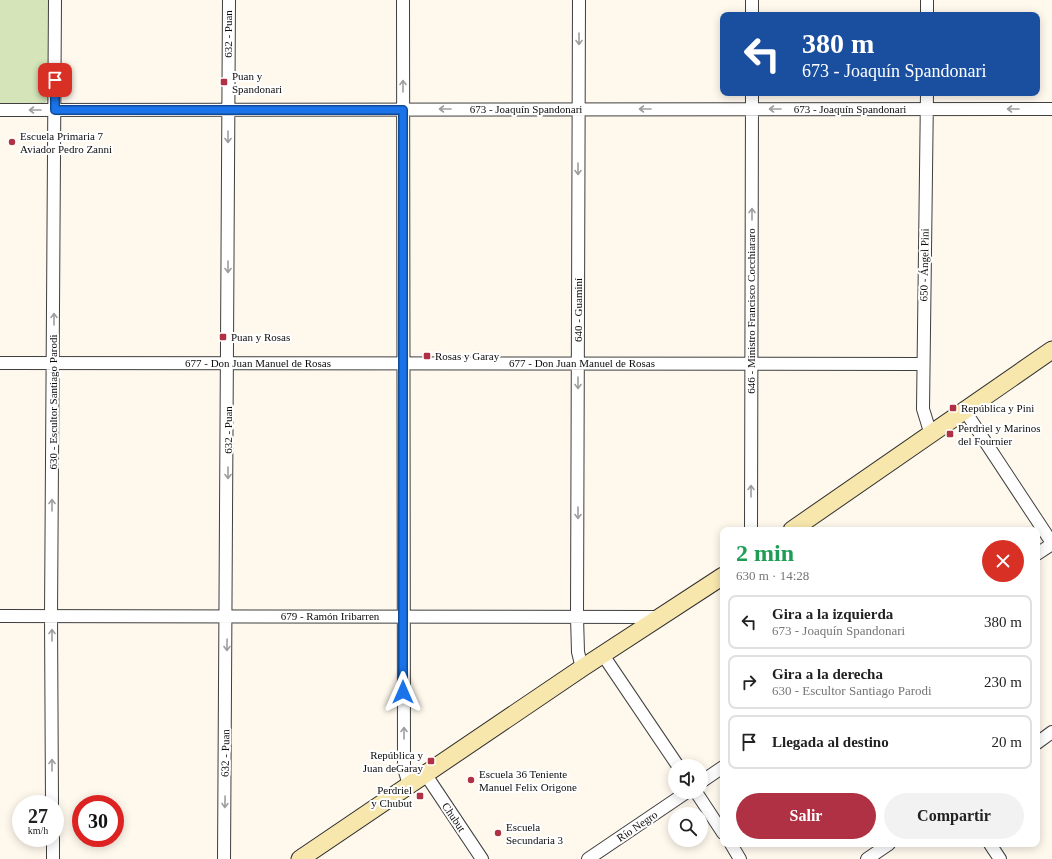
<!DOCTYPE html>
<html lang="es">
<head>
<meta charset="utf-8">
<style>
  :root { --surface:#fff; --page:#f2f2f2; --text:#222; --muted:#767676; --line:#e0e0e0; --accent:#b03044 }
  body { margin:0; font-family:"Times New Roman",serif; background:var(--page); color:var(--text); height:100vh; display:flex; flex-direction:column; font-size:15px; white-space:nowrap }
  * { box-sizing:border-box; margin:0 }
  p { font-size:13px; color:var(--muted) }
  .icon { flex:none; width:22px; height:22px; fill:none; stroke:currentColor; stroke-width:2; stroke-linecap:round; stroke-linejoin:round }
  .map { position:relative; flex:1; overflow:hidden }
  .drawer { position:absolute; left:720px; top:527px; width:320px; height:320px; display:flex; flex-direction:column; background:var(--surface); border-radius:8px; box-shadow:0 2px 10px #0003 }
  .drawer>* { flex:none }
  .hud { position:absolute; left:720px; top:12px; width:320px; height:84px; border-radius:8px; box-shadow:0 2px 10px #0003; background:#1a4fa0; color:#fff; overflow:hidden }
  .fabs { position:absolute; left:668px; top:759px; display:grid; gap:8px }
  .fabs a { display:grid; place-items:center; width:40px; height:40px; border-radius:50%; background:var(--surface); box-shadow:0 2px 10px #0003; font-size:20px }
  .speed { position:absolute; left:12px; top:795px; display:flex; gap:8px; font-size:20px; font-weight:700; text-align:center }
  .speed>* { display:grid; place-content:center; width:52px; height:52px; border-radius:50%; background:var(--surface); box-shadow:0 2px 10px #0003; line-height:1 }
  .speed small { font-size:10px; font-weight:400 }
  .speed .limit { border:6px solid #d22; background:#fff; color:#111 }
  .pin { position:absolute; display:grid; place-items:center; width:34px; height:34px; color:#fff; margin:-17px; border-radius:8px; box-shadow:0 2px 6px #0006 }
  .me { position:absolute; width:44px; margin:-22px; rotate:0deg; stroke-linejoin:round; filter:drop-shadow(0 0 3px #0008) }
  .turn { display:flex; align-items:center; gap:14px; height:84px; padding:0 16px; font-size:18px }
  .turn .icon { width:52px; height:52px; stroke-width:2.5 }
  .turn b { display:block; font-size:28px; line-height:34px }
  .round { display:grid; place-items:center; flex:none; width:42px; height:42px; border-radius:21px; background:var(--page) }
  .overview { display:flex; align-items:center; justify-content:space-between; height:68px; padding:0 16px }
  h1 { font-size:24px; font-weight:600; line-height:30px; color:#1e9e55 }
  .action { display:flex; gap:8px; margin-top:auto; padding:8px 16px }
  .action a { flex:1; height:46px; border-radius:24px; background:var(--accent); color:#fff; font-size:16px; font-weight:600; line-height:46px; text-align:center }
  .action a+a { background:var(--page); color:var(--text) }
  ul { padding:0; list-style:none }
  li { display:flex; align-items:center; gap:12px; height:54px; margin:0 8px 6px; padding:0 8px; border:2px solid var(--line); border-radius:8px }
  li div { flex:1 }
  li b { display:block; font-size:15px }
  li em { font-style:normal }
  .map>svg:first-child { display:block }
</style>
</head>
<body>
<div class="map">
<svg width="1052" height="859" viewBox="0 0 1052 859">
  <rect width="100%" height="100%" fill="#fef8ed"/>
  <!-- green -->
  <path fill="#d5e5b9" d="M0 0H49V98L43 105 0 104Z"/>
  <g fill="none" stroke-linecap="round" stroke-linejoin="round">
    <defs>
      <path id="minor" d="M403 0 404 768 409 785
        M579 0 577 617 578 652 582 668
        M752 15V0
        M927 15V0
        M927 93 923 409 931 435
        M0 110 1052 109
        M0 363 923 364
        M965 411 1052 543
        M751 530 752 93
        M1037 554 1052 544
        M0 616 658 617
        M603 655 678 766
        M1037 743 1052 732
        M426 775 482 859
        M701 782 723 767
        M696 792 723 833
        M52 804 51 616 55 0
        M53 838V859
        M731 844 740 859
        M990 844 1000 859
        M224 859 229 0
        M588 859 687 792
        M867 859 889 844"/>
      <path id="secondary" d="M792 530 1052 350
        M300 859 582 668 723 576"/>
    </defs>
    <!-- minor casing -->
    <use href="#minor" stroke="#3f3f3f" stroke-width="14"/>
    <!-- secondary casing -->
    <use href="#secondary" stroke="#2e2e2e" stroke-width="19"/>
    <!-- minor -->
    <use href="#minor" stroke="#fff" stroke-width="12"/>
    <!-- secondary -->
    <use href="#secondary" stroke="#f8e7ad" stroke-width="17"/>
  </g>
  <!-- one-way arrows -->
  <defs><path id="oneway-shaft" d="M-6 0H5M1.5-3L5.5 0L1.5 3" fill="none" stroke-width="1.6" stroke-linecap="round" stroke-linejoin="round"/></defs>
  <g stroke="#9e9e9e">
    <use href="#oneway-shaft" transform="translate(579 39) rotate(90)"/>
    <use href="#oneway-shaft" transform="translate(403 86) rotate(-90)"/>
    <use href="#oneway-shaft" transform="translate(445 109) rotate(180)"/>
    <use href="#oneway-shaft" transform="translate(645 109) rotate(180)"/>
    <use href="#oneway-shaft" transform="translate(775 109) rotate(-180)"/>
    <use href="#oneway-shaft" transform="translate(1013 109) rotate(-180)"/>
    <use href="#oneway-shaft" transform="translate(35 110) rotate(180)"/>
    <use href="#oneway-shaft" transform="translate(228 137) rotate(90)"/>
    <use href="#oneway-shaft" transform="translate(578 169) rotate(90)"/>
    <use href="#oneway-shaft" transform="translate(752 214) rotate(-90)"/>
    <use href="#oneway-shaft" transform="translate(228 267) rotate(90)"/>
    <use href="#oneway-shaft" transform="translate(54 319) rotate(-90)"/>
    <use href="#oneway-shaft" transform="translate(578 383) rotate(90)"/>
    <use href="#oneway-shaft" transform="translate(228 473) rotate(90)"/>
    <use href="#oneway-shaft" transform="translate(751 491) rotate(-90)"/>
    <use href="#oneway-shaft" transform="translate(52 505) rotate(-90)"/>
    <use href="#oneway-shaft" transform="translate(578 513) rotate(90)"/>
    <use href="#oneway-shaft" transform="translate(52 635) rotate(-90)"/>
    <use href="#oneway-shaft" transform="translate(227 645) rotate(91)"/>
    <use href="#oneway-shaft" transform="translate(404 733) rotate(-90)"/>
    <use href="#oneway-shaft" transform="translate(52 765) rotate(-90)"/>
    <use href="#oneway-shaft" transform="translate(225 802) rotate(91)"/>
  </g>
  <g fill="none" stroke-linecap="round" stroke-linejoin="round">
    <defs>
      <path id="route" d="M55 80V110H403V692"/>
    </defs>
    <!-- route casing -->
    <use href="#route" stroke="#114b97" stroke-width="10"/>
    <!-- route -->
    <use href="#route" stroke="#1a73e8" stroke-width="7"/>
  </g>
  <!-- markers -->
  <g fill="#b03044" stroke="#fff" stroke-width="1.5">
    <rect x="220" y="78" width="8" height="8" rx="2"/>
    <circle cx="12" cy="142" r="4"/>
    <rect x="219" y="333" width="8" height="8" rx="2"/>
    <rect x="423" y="352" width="8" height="8" rx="2"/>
    <rect x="949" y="404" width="8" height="8" rx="2"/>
    <rect x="946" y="430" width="8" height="8" rx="2"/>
    <rect x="427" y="757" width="8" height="8" rx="2"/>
    <circle cx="471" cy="780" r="4"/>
    <rect x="416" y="792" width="8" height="8" rx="2"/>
    <circle cx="498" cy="833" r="4"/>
  </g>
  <g text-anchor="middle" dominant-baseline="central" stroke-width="4" stroke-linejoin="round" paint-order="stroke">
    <!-- street labels -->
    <g font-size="11" fill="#0c0c0c" stroke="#fff">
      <text transform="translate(228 34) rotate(-90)">632 - Puan</text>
      <text x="526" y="109">673 - Joaquín Spandonari</text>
      <text x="850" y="109">673 - Joaquín Spandonari</text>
      <text transform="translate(924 265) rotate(-89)">650 - Ángel Pini</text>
      <text transform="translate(578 310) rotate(-90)">640 - Guaminí</text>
      <text transform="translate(751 311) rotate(-90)">646 - Ministro Francisco Cocchiararo</text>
      <text x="258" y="363">677 - Don Juan Manuel de Rosas</text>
      <text x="582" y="363">677 - Don Juan Manuel de Rosas</text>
      <text transform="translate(53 402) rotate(-90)">630 - Escultor Santiago Parodi</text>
      <text transform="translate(228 430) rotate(-90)">632 - Puan</text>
      <text x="330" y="616">679 - Ramón Iribarren</text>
      <text transform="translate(225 753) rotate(-89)">632 - Puan</text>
      <text transform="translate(454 817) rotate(56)">Chubut</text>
      <text transform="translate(637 826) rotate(-34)">Río Negro</text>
    </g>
    <!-- poi labels -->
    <g font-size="11" fill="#0c0c0c" stroke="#fff" text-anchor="start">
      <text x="232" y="76">Puan y<tspan x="232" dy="13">Spandonari</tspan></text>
      <text x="20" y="136">Escuela Primaria 7<tspan x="20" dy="13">Aviador Pedro Zanni</tspan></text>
      <text x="231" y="337">Puan y Rosas</text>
      <text x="435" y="356">Rosas y Garay</text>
      <text x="961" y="408">República y Pini</text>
      <text x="958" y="428">Perdriel y Marinos<tspan x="958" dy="13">del Fournier</tspan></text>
      <text x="423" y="755" text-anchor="end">República y<tspan x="423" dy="13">Juan deGaray</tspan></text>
      <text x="479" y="774">Escuela 36 Teniente<tspan x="479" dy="13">Manuel Felix Origone</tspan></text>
      <text x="412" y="790" text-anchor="end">Perdriel<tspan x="412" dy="13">y Chubut</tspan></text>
      <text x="506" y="827">Escuela<tspan x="506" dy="13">Secundaria 3</tspan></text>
    </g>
  </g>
</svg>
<div class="fabs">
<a><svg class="icon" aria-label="sound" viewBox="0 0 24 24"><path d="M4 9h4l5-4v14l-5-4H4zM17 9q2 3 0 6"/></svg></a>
<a><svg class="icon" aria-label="search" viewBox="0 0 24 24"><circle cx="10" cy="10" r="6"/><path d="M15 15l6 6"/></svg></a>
</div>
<div class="speed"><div>27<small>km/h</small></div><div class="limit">30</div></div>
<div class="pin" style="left:55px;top:80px;background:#d93025"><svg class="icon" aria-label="arrive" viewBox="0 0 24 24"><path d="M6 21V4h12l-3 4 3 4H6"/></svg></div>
<svg class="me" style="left:403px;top:692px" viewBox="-20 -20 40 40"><path d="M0-17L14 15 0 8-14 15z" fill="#1a73e8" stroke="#fff" stroke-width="4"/></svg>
<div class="hud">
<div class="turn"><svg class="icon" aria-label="left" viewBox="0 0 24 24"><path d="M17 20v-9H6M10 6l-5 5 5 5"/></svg><div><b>380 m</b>673 - Joaquín Spandonari</div></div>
</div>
<section class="drawer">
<div class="overview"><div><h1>2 min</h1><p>630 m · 14:28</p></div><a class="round" style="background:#d93025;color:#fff"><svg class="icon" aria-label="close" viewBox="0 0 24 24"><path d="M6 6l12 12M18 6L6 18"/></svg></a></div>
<ul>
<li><svg class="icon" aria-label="left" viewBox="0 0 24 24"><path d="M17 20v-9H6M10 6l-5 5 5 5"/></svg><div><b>Gira a la izquierda</b><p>673 - Joaquín Spandonari</p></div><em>380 m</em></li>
<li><svg class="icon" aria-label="right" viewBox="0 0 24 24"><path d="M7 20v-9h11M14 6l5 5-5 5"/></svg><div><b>Gira a la derecha</b><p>630 - Escultor Santiago Parodi</p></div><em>230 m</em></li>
<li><svg class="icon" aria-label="arrive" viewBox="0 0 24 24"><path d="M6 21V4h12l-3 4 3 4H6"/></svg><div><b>Llegada al destino</b></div><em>20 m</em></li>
</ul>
<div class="action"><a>Salir</a><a>Compartir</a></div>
</section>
</div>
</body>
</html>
